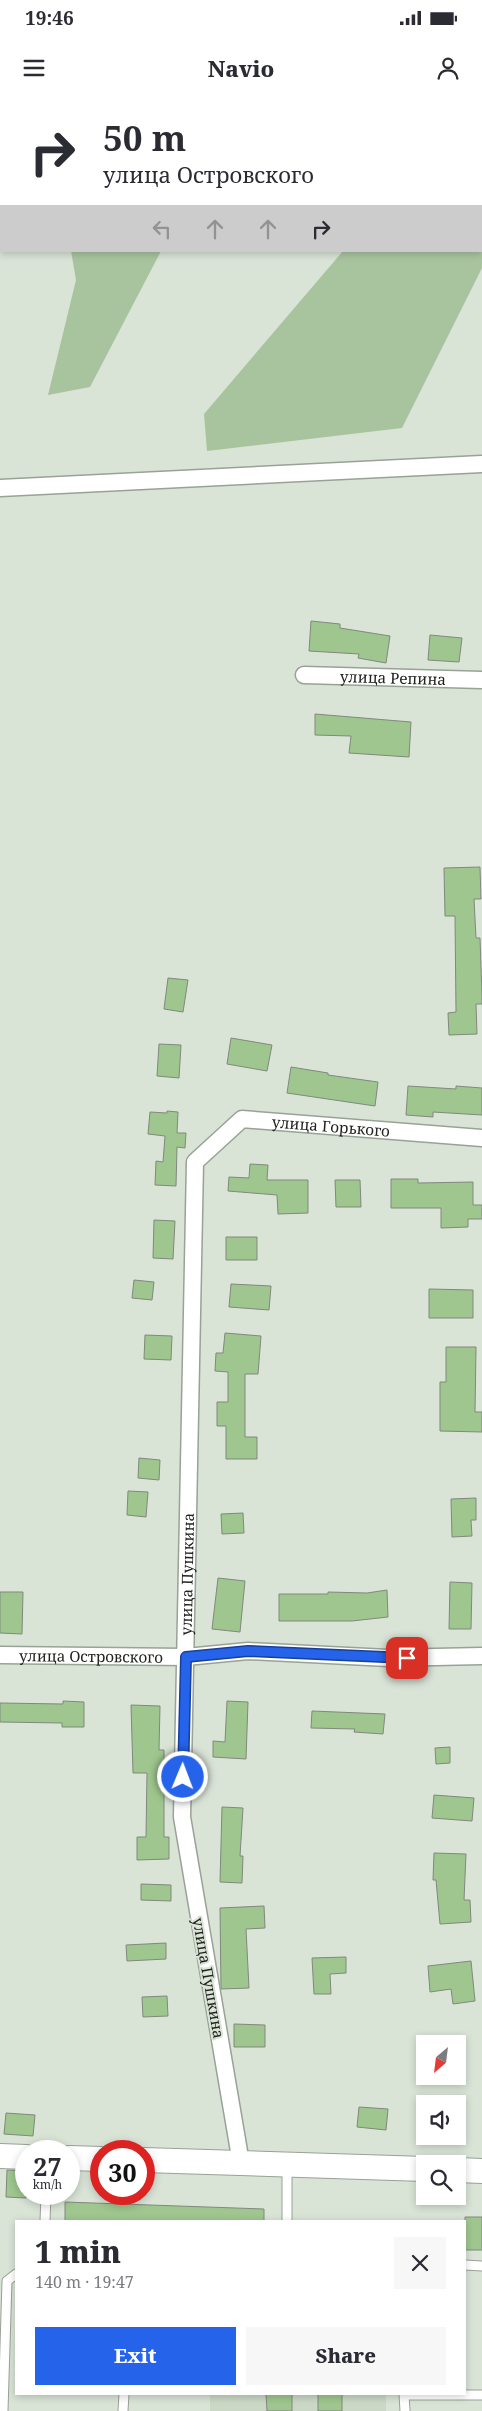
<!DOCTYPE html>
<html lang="en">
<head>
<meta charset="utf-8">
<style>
  :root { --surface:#fff; --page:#f7f7f7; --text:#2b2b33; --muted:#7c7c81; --accent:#2563eb }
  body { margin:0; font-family:"Noto Serif",serif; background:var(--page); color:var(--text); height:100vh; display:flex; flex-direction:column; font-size:19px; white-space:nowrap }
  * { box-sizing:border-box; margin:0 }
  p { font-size:16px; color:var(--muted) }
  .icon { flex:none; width:28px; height:28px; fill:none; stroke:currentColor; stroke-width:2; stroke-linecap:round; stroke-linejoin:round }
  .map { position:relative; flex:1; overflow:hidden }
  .side { position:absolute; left:15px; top:2120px; width:451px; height:175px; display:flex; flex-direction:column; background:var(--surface); border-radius:0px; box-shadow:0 2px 8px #0003 }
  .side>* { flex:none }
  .banner { position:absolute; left:0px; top:0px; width:482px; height:152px; box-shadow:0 2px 8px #0003; background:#fff; color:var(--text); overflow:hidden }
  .needle { width:32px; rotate:208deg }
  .controls { position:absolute; left:416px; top:1935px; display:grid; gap:10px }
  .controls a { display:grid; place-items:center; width:50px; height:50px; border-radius:0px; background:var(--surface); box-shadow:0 2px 8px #0003; font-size:25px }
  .speed { position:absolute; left:15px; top:2040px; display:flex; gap:10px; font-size:25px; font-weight:700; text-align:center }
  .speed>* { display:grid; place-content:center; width:65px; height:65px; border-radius:50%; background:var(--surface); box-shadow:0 2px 8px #0003; line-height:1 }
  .speed small { font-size:12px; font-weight:400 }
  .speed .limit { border:8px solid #d22; background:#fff; color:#111 }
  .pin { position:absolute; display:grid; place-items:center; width:42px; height:42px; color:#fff; margin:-21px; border-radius:10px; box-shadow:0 2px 8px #0006 }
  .me { position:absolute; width:55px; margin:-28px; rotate:1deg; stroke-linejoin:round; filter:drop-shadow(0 0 4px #0008) }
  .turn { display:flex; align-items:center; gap:18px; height:105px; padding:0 20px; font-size:22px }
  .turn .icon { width:65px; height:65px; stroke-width:2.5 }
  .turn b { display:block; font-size:35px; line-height:42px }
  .lanes { display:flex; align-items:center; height:48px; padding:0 20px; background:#0003; justify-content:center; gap:25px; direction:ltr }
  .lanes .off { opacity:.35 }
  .round { display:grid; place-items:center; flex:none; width:52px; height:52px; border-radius:0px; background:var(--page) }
  .headline { display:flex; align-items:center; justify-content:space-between; height:85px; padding:0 20px }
  h1 { font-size:30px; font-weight:800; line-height:38px }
  .button { display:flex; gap:10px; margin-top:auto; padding:10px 20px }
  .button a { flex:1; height:58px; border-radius:0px; background:var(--accent); color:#fff; font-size:20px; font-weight:800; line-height:58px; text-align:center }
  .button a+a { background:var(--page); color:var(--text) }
  .status { display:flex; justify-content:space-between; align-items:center; height:35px; padding:0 25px; background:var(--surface); direction:ltr }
  .status svg { height:14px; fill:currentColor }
  header { display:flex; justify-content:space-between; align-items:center; height:65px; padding:0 20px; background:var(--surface); font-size:22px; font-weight:800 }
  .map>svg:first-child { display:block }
</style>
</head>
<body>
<div class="status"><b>19:46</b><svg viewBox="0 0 49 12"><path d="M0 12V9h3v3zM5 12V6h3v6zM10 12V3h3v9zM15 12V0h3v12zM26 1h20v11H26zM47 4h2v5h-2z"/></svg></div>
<header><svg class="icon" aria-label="menu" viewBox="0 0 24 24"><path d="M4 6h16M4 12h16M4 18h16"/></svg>Navio<svg class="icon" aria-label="person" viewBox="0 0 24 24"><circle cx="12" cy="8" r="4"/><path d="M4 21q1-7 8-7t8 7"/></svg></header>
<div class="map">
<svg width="482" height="2311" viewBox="0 0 482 2311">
  <rect width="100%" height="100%" fill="#d9e3d6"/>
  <!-- built -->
  <path fill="#cad8c5" d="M210 2294H386V2311H210Z"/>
  <!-- green -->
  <path fill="#a8c49e" d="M143 0H482V168L402 328 207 351 204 314 343 151H481V1Z
    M71 151H161L90 287 48 295 76 180Z"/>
  <!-- building -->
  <path fill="#9ec68e" stroke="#80897d" d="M311 521 340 524V528L390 536 386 563 358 558 359 554 309 551Z
    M430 535 462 538 459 562 428 560Z
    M315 614 411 622 409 657 349 653 351 636 315 635Z
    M480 767 481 799H474L476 838H480L482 895V904H476L477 934 449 935 448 913 456 912 455 816H445L444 768Z
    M168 878 188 880 183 912 164 909Z
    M231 938 272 945 267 971 227 964Z
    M159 944 181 945 179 978 157 976Z
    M291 967 328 973V975L378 982 375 1006 287 993Z
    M408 986 456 989V986L482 988V1015L433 1012V1017L406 1015Z
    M167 1011 178 1012 177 1033H186L185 1048 177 1047 176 1086 155 1085 156 1061 163 1062 165 1036 148 1034 150 1012 167 1013Z
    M250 1064 268 1065 267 1080H308V1113L278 1114 277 1095 228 1091 229 1077 249 1078Z
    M391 1079H418V1083L473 1082V1105H482V1119H468V1127L441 1128V1108H391Z
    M335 1080H360L361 1107H336Z
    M154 1120 175 1121 173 1159 153 1158Z
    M226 1137H257V1160H226Z
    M134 1180 154 1182 152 1200 132 1198Z
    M231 1184 271 1186 269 1210 229 1207Z
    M429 1189 473 1190V1218H429Z
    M225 1233 261 1236 258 1274H245V1337H257V1359H226V1326H217V1302H228V1272L215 1271 216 1253H223Z
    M145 1235 172 1236 171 1260 144 1259Z
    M446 1247H476L475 1312H482V1332L440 1331V1282H446Z
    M139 1358 160 1360 159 1380 138 1378Z
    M128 1391 148 1392 146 1417 127 1415Z
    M476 1398V1420H471L472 1436 452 1437 451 1399Z
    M243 1413 244 1433 222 1434 221 1414Z
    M218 1478 245 1481 240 1532 212 1529Z
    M450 1482 472 1483 471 1529H449Z
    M387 1490 388 1517 352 1521H279V1494H328V1492L367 1493Z
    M0 1492H23L22 1534 0 1533Z
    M63 1601 84 1602V1627H62V1623L0 1622V1603L63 1604Z
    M227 1601 248 1602 246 1659 213 1657V1641L225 1642Z
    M131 1605 160 1606 159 1650H164V1737H169V1759L137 1760V1737H146L147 1673H133Z
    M312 1611 385 1614 383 1634 354 1632 355 1629 311 1628Z
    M450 1647V1663L436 1664 435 1648Z
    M434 1695 474 1698 472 1721 432 1718Z
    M222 1707 243 1708 240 1756H243L242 1783 220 1782Z
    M434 1753 466 1754 464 1800H470L471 1822 440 1824 436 1780H433Z
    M141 1784 171 1785V1801L141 1800Z
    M264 1806 265 1828 246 1829 249 1888 221 1889 220 1808Z
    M166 1843V1859L127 1861 126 1845Z
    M346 1857V1873L330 1874 331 1894H314L312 1858Z
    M471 1861 475 1901 453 1904 451 1889 430 1892 428 1866Z
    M167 1896 168 1916 143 1917 142 1897Z
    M234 1924 265 1925V1947H234Z
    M359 2007 388 2009 386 2030 357 2027Z
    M6 2013 35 2015 33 2036 4 2034Z
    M7 2070 26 2071V2098L6 2097Z
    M65 2102 264 2109V2121H65Z
    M465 2117H482V2150H465Z
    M266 2294H292V2311H267Z
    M318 2294H342V2311H318Z"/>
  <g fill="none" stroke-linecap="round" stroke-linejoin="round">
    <defs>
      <path id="lane" d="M45 2121 46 2094
        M287 2121V2067
        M465 2165 482 2166
        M404 2294 405 2311
        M405 2295H482
        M3 2311 7 2181 16 2174
        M123 2311 124 2294"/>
      <g id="street">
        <path d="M0 388 482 364"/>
        <path id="s1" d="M304 575 482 580"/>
        <path id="s2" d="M0 1555 186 1557 248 1551 388 1558 482 1556"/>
        <path id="s3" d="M241 2063 182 1717 195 1062 242 1019 482 1038"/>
      </g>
      <path id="secondary" d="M0 2056 26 2057
        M69 2058 101 2059
        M144 2060 425 2069
        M458 2070 482 2071"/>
    </defs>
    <!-- lane casing -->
    <use href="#lane" stroke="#99a296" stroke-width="11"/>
    <!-- street casing -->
    <use href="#street" stroke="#99a296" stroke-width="19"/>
    <!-- secondary casing -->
    <use href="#secondary" stroke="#99a296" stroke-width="26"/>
    <!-- lane -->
    <use href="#lane" stroke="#fff" stroke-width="9"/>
    <!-- street -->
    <use href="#street" stroke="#fff" stroke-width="16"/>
    <!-- secondary -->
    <use href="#secondary" stroke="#fff" stroke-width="24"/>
  </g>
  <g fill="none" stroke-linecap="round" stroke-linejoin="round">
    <defs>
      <path id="route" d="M183 1677 186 1557 248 1551 407 1558"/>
    </defs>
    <!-- route casing -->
    <use href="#route" stroke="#184099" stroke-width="12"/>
    <!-- route -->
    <use href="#route" stroke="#2563eb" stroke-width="9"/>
  </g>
  <g text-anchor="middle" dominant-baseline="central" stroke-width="4" stroke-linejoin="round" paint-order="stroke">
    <!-- street labels -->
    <g font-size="15" fill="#20231e" stroke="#d9e3d6">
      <text stroke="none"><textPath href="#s1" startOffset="89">улица Репина</textPath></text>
      <text stroke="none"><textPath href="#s3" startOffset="1159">улица Горького</textPath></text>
      <text stroke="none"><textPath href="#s3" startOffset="594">улица Пушкина</textPath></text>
      <text stroke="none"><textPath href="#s2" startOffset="91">улица Островского</textPath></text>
      <text transform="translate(209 1878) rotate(80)">улица Пушкина</text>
    </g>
  </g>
</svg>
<div class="controls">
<a><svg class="needle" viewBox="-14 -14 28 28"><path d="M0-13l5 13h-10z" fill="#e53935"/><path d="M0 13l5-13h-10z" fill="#7c7c81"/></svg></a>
<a><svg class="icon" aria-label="sound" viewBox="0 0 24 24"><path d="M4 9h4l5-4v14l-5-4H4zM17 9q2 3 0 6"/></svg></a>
<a><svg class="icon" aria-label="search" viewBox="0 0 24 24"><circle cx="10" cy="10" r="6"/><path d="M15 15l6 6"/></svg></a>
</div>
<div class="speed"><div>27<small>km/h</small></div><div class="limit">30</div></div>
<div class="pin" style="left:407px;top:1558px;background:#d93025"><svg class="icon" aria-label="arrive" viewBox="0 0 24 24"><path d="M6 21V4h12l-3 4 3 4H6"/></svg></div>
<svg class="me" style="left:183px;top:1677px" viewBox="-20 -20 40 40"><circle r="17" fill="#2563eb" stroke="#fff" stroke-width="3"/><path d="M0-11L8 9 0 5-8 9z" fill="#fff"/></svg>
<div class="banner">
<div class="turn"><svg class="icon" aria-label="right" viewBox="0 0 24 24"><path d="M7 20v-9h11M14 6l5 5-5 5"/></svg><div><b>50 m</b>улица Островского</div></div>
<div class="lanes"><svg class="icon off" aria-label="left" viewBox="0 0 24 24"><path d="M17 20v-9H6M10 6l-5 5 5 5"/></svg><svg class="icon off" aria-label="ahead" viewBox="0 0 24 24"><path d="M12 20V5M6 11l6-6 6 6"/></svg><svg class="icon off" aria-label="ahead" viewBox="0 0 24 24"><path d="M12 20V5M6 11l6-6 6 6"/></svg><svg class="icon" aria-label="right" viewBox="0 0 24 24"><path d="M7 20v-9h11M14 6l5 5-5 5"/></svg></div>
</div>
<section class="side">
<div class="headline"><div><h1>1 min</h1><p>140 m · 19:47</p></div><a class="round"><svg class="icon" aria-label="close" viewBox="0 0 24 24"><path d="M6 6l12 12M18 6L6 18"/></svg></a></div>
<div class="button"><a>Exit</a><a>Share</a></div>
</section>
</div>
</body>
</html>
